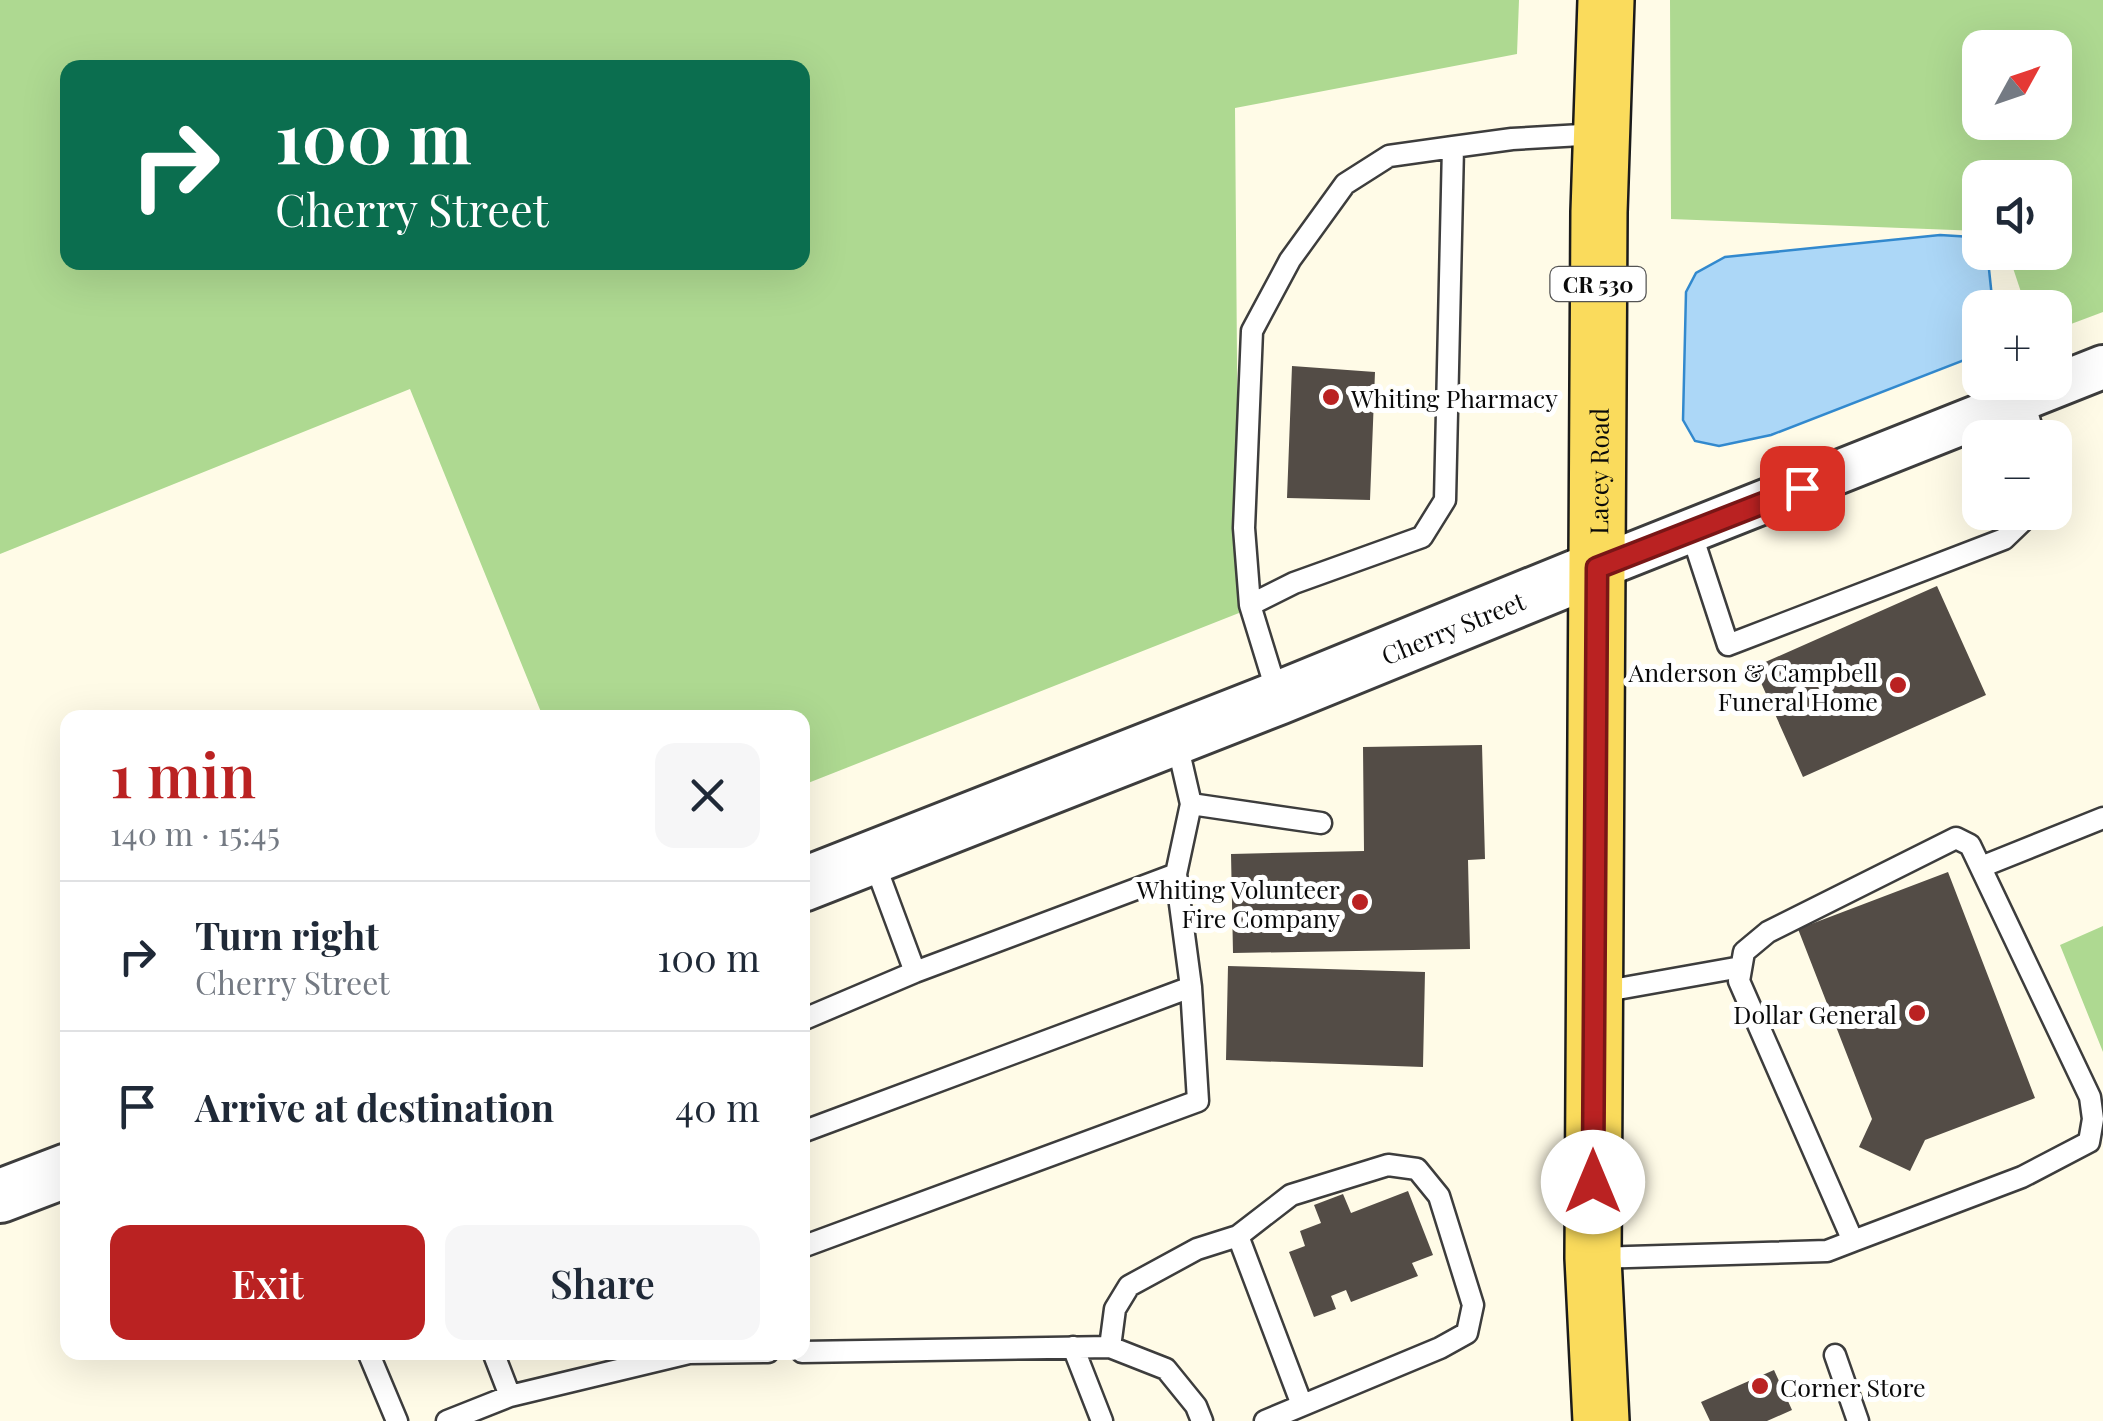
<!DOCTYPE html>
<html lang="en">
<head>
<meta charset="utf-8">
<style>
  :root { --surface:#fff; --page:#f6f6f7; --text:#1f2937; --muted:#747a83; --line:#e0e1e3; --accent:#ba2222 }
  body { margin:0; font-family:"Playfair Display",serif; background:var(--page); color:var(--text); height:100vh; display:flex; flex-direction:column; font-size:38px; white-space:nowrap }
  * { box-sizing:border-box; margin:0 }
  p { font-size:32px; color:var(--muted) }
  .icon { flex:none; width:55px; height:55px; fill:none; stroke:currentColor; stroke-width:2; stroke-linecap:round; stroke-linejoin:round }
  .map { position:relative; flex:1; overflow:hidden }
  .sheet { position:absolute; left:60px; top:710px; width:750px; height:650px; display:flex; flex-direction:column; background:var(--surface); border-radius:20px; box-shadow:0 10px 40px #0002 }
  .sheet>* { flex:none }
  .guide { position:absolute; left:60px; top:60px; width:750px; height:210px; border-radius:20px; box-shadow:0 10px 40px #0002; background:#0b6e4f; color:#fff; overflow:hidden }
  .needle { width:65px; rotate:50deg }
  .tools { position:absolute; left:1962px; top:30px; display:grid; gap:20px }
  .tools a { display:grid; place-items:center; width:110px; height:110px; border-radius:20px; background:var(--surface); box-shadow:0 10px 40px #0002; font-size:50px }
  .pin { position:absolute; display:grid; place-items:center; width:85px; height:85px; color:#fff; margin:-42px; border-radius:20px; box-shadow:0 5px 15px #0006 }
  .me { position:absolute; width:110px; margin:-55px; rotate:0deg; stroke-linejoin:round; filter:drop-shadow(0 0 8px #0008) }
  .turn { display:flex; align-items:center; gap:35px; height:210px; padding:0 50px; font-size:45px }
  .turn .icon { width:130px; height:130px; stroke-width:2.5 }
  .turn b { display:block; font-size:70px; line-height:85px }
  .round { display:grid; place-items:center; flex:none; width:105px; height:105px; border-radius:20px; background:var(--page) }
  .headline { display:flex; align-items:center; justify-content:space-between; height:170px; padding:0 50px }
  h1 { font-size:60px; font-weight:600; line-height:75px; color:var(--accent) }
  .button { display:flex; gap:20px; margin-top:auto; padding:20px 50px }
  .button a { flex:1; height:115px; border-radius:20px; background:var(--accent); color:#fff; font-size:40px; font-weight:600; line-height:115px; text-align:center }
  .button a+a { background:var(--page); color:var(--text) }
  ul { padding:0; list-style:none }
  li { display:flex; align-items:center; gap:30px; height:150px; padding:0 50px; border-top:2px solid var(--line) }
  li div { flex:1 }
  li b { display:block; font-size:38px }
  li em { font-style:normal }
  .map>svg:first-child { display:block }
</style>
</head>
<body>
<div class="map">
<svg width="2103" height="1421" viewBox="0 0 2103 1421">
  <rect width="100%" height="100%" fill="#fffbe7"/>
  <!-- forest -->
  <path fill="#aed991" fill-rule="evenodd" d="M0 0H1519L1517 54 1235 108 1239 613 803 785 802 718 543 717 410 389 0 554ZM68 68H802V262H68Z
    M1670 0H2103V312L2055 330V308L2026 307 2008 253 2055 252V178H1980V231L1671 219ZM1980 48H2055V122H1980Z
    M2103 926V1052L2060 945Z"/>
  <!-- water -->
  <path fill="#acd7f7" stroke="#3289ce" stroke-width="2.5" d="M1940 235 1972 237 1988 260 1993 307 1980 308V354L1771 435 1719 446 1695 441 1683 420 1686 292 1696 273 1725 257Z"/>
  <!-- building -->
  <path fill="#534c46" d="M1292 366 1375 372 1370 500 1287 498Z
    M1937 586 1986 695 1803 777 1754 667Z
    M1482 745 1485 859 1468 860 1470 949 1233 953 1231 854 1364 851 1363 747Z
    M1948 872 2035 1098 1925 1140 1910 1171 1859 1147 1872 1119 1798 929Z
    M1228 966 1425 972 1423 1067 1226 1060Z
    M1408 1191 1433 1255 1412 1263 1418 1276 1351 1302 1346 1290 1331 1296 1336 1309 1314 1317 1289 1252 1305 1246 1300 1231 1321 1223 1314 1205 1343 1194 1351 1213Z
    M1774 1370 1792 1410 1767 1421H1710L1701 1402Z"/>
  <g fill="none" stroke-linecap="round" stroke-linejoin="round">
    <defs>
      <path id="service" d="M2023 399 2035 438
        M1691 532 1728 645 2004 539 2032 512
        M1250 605 1294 583 1422 537 1445 500 1453 147 1512 139 1599 134
        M1278 696 1250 605 1244 528 1252 331 1290 260 1345 184 1389 156 1453 147
        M1191 804 1321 823
        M1956 838 1970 845 2090 1097 2093 1119 2089 1142 2022 1177 1853 1241 1739 981 1744 952 1768 932Z
        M873 859 915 972
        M1981 867 2103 818
        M1595 993 1741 967
        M802 1020 915 972 1176 874
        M802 1132 1191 987
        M1238 1236 1302 1405
        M802 1247 1198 1101 1191 987 1176 874 1191 804 1176 739
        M1595 1258 1827 1251 1853 1241
        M1073 1347 1102 1421
        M1110 1347 1115 1309 1129 1286 1197 1249 1238 1236 1291 1195 1388 1165 1417 1169 1439 1196 1473 1305 1467 1333 1440 1348 1265 1421
        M368 1352 397 1421
        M493 1352 510 1396
        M802 1352 1110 1347 1166 1369 1196 1406 1202 1421
        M1835 1355 1858 1421
        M447 1421 510 1396 689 1353 768 1352"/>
      <path id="minor" d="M1597 568 2103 367"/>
      <g id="tertiary">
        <path id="s1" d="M802 885 1278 698 1597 568"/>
        <path d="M0 1196 68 1170"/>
      </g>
      <g id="primary">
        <path id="s2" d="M1601 1421 1593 1258 1599 212 1606 0"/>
      </g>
    </defs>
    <!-- service casing -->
    <use href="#service" stroke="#3d3d3d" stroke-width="25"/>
    <!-- minor casing -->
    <use href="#minor" stroke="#3d3d3d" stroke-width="48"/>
    <!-- tertiary casing -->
    <use href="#tertiary" stroke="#3d3d3d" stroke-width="58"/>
    <!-- primary casing -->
    <use href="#primary" stroke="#1b1b1b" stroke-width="60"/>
    <!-- service -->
    <use href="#service" stroke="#fff" stroke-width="20"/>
    <!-- minor -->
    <use href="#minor" stroke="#fff" stroke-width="42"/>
    <!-- tertiary -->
    <use href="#tertiary" stroke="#fff" stroke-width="52"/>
    <!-- primary -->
    <use href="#primary" stroke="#fadb5c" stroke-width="55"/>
  </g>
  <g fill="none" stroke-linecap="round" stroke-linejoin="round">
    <defs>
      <path id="route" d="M1593 1182 1597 568 1802 488"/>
    </defs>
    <!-- route casing -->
    <use href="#route" stroke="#791616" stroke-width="25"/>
    <!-- route -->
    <use href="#route" stroke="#ba2222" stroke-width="18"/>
  </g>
  <!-- markers -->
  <g fill="#ba2222" stroke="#fff" stroke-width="4">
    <circle cx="1331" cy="397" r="10"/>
    <circle cx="1898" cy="685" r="10"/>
    <circle cx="1360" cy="902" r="10"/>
    <circle cx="1917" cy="1013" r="10"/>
    <circle cx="1760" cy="1386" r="10"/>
  </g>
  <g text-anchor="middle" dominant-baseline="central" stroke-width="10" stroke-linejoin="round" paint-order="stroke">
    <!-- shield labels -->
    <rect fill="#fff" stroke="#545454" stroke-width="2.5" x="1550.5" y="267" width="95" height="34" rx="8"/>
    <g font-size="22" font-weight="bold" fill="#0a0a0a">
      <text x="1598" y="284">CR 530</text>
    </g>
    <!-- poi labels -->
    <g font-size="25" fill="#0a0a0a" stroke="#fff" text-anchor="end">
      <text x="1351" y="397" text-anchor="start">Whiting Pharmacy</text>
      <text x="1878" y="671">Anderson &amp; Campbell<tspan x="1878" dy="29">Funeral Home</tspan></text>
      <text x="1340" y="888">Whiting Volunteer<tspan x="1340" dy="29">Fire Company</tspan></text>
      <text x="1897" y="1013">Dollar General</text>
      <text x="1780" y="1386" text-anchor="start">Corner Store</text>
    </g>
    <!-- street labels -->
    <g font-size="25" fill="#0a0a0a" stroke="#fff">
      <text stroke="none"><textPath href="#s2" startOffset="950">Lacey Road</textPath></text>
      <text stroke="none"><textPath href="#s1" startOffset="700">Cherry Street</textPath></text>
    </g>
  </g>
</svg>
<div class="tools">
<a><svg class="needle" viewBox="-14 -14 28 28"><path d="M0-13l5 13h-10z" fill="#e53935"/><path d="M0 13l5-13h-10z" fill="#747a83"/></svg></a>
<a><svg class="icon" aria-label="sound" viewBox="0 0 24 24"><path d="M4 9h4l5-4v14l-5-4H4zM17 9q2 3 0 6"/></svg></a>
<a>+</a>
<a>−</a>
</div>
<div class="pin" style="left:1802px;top:488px;background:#d93025"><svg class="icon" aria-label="arrive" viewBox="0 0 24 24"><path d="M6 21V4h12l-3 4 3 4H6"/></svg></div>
<svg class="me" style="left:1593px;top:1182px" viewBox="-20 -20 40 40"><circle r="19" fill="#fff"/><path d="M0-13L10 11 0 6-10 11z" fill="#ba2222"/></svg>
<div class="guide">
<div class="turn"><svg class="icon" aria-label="right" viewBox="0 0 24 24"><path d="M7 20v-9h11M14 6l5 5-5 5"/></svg><div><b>100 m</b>Cherry Street</div></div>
</div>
<section class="sheet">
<div class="headline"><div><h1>1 min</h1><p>140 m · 15:45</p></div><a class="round"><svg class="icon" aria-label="close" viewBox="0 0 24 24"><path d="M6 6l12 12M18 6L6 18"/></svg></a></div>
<ul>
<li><svg class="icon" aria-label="right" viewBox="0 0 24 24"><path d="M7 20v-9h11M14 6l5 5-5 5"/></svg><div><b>Turn right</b><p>Cherry Street</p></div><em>100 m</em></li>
<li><svg class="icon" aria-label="arrive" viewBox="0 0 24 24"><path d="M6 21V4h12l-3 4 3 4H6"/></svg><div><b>Arrive at destination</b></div><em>40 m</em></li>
</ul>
<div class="button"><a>Exit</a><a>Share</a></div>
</section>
</div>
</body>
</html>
